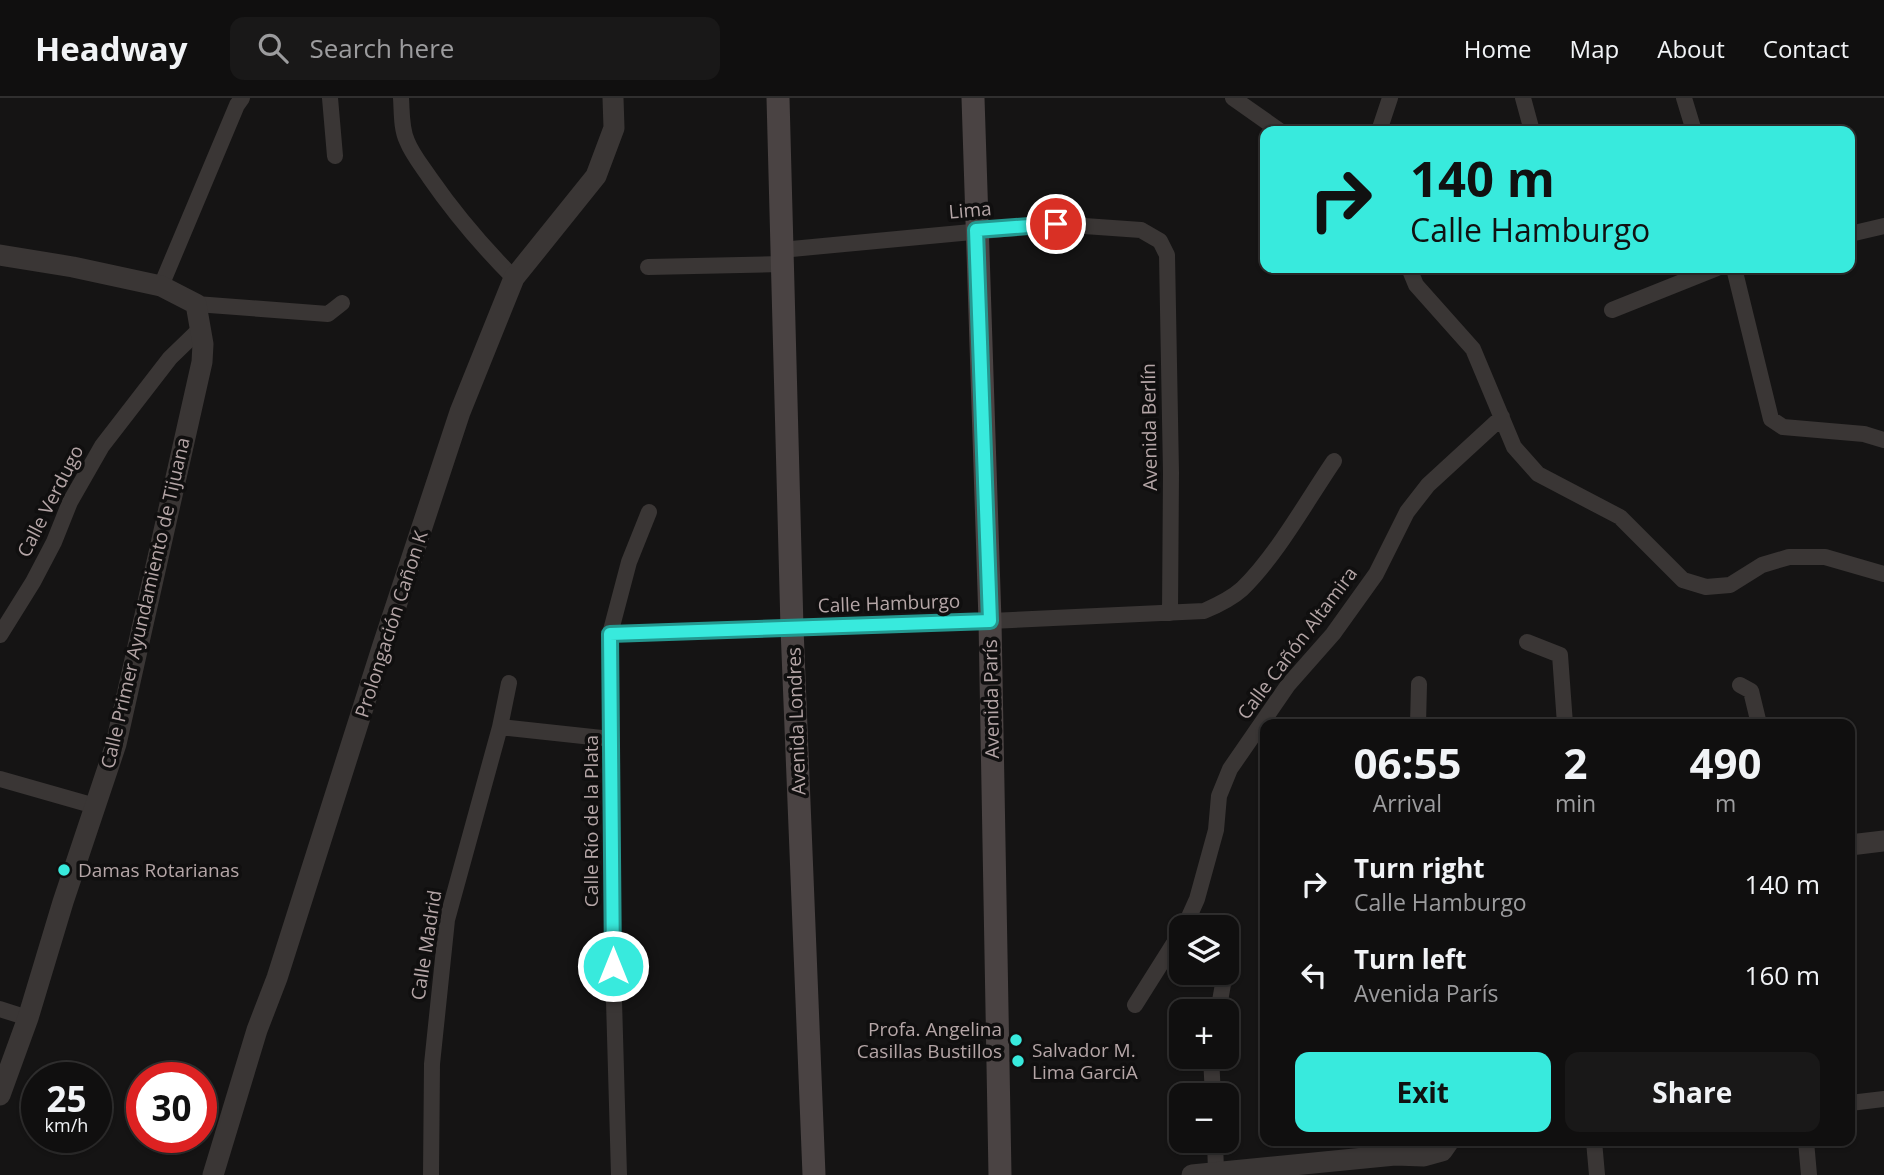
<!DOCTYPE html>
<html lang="en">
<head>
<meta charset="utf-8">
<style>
  :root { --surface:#100f0f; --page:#191818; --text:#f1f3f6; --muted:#9c9c9e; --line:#302f2f; --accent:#38eadd }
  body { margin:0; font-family:"Open Sans",sans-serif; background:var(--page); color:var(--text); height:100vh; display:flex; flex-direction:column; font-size:26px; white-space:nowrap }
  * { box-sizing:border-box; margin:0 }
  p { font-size:23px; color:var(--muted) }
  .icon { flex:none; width:38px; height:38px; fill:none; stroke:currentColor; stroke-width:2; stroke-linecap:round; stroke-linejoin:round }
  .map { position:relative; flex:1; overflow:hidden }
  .drawer { position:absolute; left:1260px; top:621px; width:595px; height:427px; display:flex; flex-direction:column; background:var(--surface); border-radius:14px; box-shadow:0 2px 5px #0004,0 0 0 2px var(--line) }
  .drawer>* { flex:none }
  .top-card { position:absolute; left:1260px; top:28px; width:595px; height:147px; border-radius:14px; box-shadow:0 2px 5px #0004,0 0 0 2px var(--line); background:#38eadd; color:#111; overflow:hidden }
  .controls { position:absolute; left:1169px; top:817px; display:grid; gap:14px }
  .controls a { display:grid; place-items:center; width:70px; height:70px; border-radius:14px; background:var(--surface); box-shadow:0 2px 5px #0004,0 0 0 2px var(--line); font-size:35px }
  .speed { position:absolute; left:21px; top:964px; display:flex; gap:14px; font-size:35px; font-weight:700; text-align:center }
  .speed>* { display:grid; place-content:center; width:91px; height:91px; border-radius:50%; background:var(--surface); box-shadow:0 2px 5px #0004,0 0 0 2px var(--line); line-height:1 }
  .speed small { font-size:18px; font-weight:400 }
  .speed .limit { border:10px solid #d22; background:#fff; color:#111 }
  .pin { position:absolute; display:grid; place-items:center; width:60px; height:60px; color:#fff; margin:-30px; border:4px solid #fff; border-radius:50%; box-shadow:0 2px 7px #0007 }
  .me { position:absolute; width:77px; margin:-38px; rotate:0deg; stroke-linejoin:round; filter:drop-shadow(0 0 5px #0008) }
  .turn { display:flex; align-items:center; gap:24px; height:147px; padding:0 35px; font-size:32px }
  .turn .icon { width:91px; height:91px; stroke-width:2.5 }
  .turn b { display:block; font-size:49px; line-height:60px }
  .eta { display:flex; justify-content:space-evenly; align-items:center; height:119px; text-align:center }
  .eta b { font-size:42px; font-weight:700; line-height:49px }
  .button { display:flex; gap:14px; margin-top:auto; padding:14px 35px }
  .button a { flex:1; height:80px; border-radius:14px; background:var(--accent); color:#111; font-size:28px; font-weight:700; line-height:80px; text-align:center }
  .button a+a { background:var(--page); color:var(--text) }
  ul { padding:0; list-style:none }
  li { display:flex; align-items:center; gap:21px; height:91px; padding:0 35px }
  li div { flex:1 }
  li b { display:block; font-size:26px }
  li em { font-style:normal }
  header { display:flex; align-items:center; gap:42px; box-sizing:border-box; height:98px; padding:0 35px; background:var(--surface); border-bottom:2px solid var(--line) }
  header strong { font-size:33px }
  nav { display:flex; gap:38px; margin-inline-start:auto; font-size:24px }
  .search { width:490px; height:63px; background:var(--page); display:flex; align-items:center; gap:18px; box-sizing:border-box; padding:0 24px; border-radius:14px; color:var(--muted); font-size:26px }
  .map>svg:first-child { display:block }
</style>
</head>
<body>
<header>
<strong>Headway</strong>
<div class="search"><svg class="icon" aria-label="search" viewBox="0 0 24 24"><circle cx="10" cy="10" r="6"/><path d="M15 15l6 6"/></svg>Search here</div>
<nav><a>Home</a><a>Map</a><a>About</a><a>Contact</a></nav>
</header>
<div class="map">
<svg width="1884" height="1077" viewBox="0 0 1884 1077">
  <rect width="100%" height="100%" fill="#151414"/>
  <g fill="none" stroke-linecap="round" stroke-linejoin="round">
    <!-- minor -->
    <path stroke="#3a3635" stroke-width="16" d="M330 0 335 58
      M401 0C402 14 401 30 407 43 412 56 422 68 430 80 455 116 483 149 514 180
      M1233 0 1280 33
      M1523 0 1532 33
      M1684 0 1694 33
      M1379 33 1390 0
      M1850 136 1884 128
      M781 152 1056 126 1141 132 1160 143 1167 157 1171 375 1170 515
      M648 169 781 166
      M1409 170 1416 187 1473 251 1514 349 1538 376 1620 419 1683 482 1706 489 1730 487 1762 467 1789 459H1825L1884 476
      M1734 170 1771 321 1783 329 1864 336 1884 342
      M161 188 237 7 242 0
      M196 206 328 216 342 205
      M1612 212 1717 170
      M610 536 990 523 1204 513C1218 507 1231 501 1242 491 1277 457 1306 404 1334 363
      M0 537 33 484 54 444 70 404 102 348 170 260 201 230
      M1527 544 1560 557 1565 626
      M1740 587 1751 593 1759 626
      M1418 626 1419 586
      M500 629 611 641
      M0 681 95 708
      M1184 830 1197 801 1216 732 1219 698 1230 671 1288 587 1333 536 1376 476 1407 414 1428 387 1502 319
      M1135 907 1181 834
      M0 911 28 920
      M1218 914 1225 875
      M1211 959 1213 998
      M1850 1005 1884 1001
      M1215 1043 1216 1074
      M1594 1043 1597 1077
      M1806 1043 1809 1077
      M431 1077 432 966 447 822 500 629 509 585
      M619 1077 613 868 610 536 629 464 649 414"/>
    <!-- tertiary -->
    <path stroke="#3a3635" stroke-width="21" d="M0 157 73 169 161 188 196 206 203 246 202 264 116 646 63 804 28 920 0 997
      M1850 747 1884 743
      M213 1077 257 932 277 880 383 547 460 314 514 180 596 78 614 30 613 0
      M1192 1077 1395 1057 1424 1058 1442 1053 1449 1043"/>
    <!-- secondary -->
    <path stroke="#4a4343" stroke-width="23" d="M778 0 792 530 814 1077
      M973 0 990 523 1000 1077"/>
  </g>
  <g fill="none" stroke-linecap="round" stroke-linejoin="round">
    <defs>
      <path id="route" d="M613 868 610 536 990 523 976 132 1056 126"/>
    </defs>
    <!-- route casing -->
    <use href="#route" stroke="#249890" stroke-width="18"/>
    <!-- route -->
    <use href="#route" stroke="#38eadd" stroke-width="12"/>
  </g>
  <!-- markers -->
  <g fill="#38eadd" stroke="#100f0f" stroke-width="2.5">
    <circle cx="64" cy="772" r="7"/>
    <circle cx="1016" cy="942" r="7"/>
    <circle cx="1018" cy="963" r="7"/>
  </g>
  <g text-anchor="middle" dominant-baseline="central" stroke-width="7" stroke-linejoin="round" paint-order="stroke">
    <!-- street labels -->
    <g font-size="19" fill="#b5a6a7" stroke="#100f0f">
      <text transform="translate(970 112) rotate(-5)">Lima</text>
      <text transform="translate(1149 329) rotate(-91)">Avenida Berlín</text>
      <text transform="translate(50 403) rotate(-63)">Calle Verdugo</text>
      <text transform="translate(145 505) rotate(-77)">Calle Primer Ayundamiento de Tijuana</text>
      <text transform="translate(889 505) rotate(-2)">Calle Hamburgo</text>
      <text transform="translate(391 526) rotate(-72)">Prolongación Cañon K</text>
      <text transform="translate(1297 545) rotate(-53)">Calle Cañón Altamira</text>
      <text transform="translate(991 601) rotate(-91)">Avenida París</text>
      <text transform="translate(796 623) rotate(-92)">Avenida Londres</text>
      <text transform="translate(591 723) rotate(-90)">Calle Río de la Plata</text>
      <text transform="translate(426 847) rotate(-81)">Calle Madrid</text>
    </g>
    <!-- poi labels -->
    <g font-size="19" fill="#b5a6a7" stroke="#100f0f" text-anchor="start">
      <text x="78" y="772">Damas Rotarianas</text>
      <text x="1002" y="931" text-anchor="end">Profa. Angelina<tspan x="1002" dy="22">Casillas Bustillos</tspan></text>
      <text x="1032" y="952">Salvador M.<tspan x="1032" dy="22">Lima GarciA</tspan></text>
    </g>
  </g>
</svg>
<div class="controls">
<a><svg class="icon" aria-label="layers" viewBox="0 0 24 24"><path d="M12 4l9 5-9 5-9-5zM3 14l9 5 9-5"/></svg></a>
<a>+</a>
<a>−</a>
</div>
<div class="speed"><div>25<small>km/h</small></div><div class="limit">30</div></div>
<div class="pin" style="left:1056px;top:126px;background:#d93025"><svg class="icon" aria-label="arrive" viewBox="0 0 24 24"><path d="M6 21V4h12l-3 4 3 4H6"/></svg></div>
<svg class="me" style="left:613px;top:868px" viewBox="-20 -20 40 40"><circle r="17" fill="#38eadd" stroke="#fff" stroke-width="3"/><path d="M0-11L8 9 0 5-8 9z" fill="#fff"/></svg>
<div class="top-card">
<div class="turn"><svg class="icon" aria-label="right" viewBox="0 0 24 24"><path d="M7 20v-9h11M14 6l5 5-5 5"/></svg><div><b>140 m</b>Calle Hamburgo</div></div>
</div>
<section class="drawer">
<div class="eta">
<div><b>06:55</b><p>Arrival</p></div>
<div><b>2</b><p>min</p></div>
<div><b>490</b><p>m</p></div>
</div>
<ul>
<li><svg class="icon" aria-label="right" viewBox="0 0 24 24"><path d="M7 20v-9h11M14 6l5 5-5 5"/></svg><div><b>Turn right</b><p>Calle Hamburgo</p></div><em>140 m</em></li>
<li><svg class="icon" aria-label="left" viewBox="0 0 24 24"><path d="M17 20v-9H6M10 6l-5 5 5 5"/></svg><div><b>Turn left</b><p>Avenida París</p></div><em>160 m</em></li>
</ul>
<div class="button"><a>Exit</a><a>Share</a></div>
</section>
</div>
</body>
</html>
